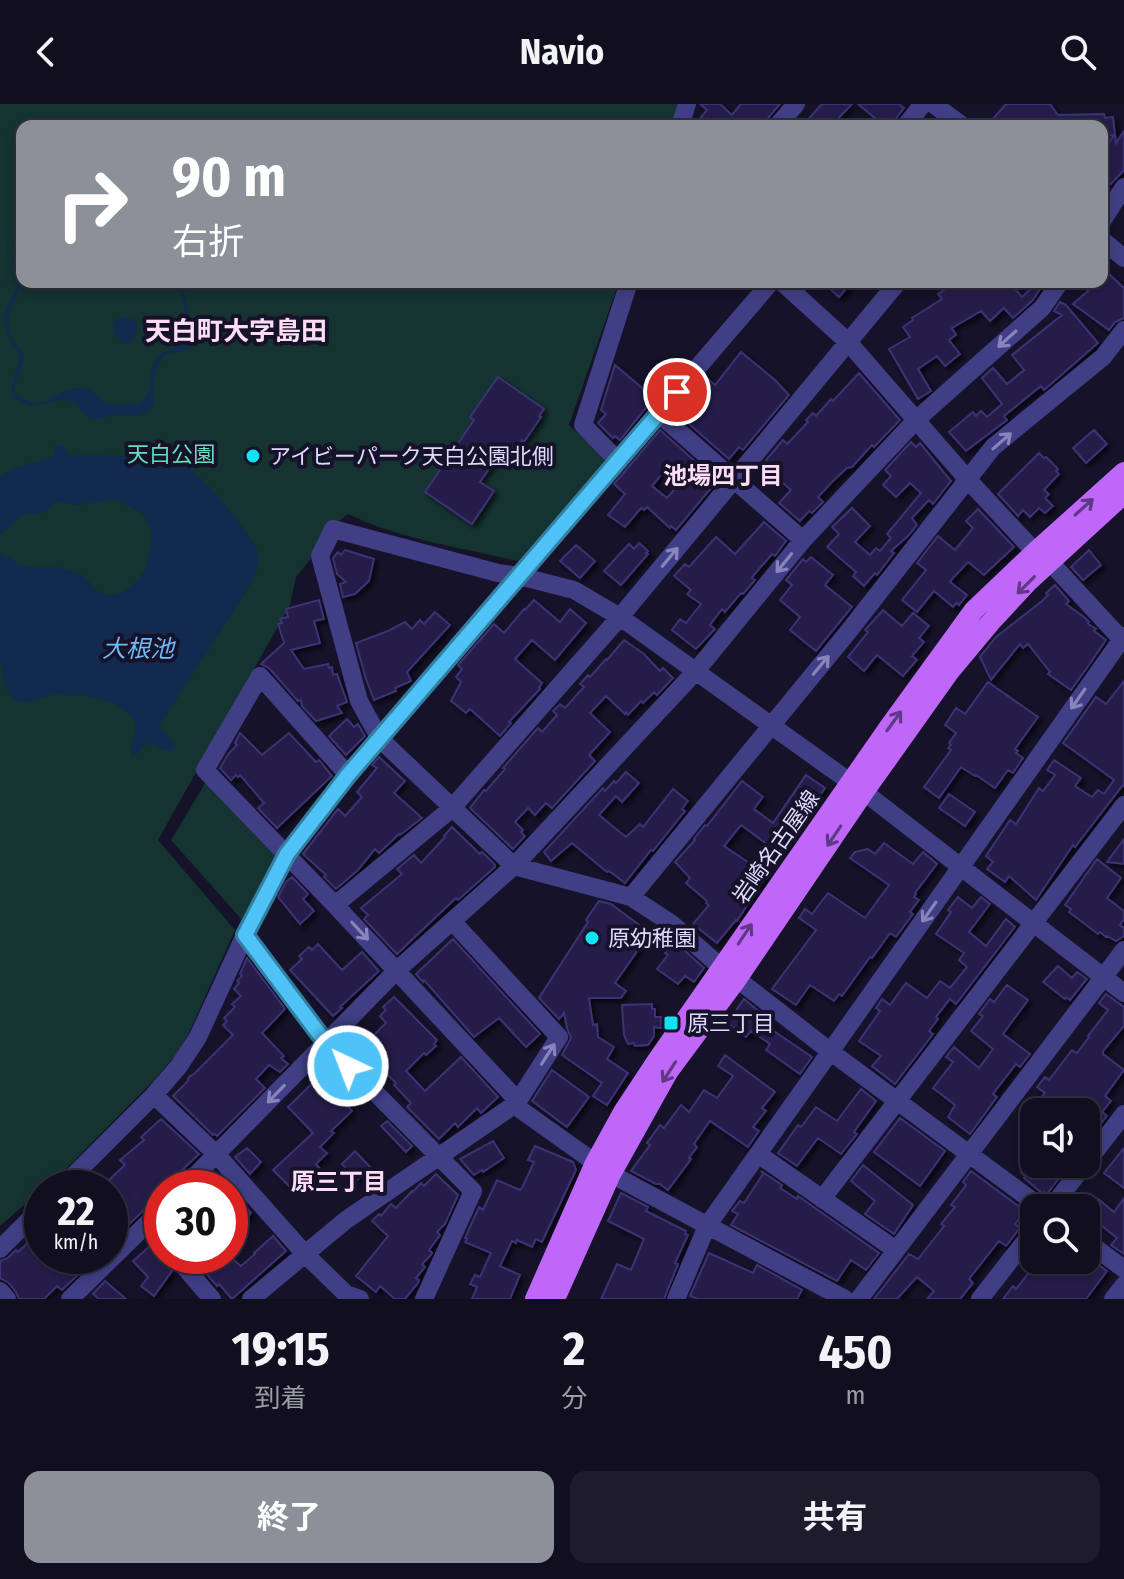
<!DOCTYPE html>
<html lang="ja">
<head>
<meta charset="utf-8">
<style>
  :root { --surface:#100e1f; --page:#1e1c2c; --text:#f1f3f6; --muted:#9c9ca4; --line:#302e3d; --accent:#8c9099 }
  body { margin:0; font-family:"Fira Sans Condensed","Noto Sans JP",sans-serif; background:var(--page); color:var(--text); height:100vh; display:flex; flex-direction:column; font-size:30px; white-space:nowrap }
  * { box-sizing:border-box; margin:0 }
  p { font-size:26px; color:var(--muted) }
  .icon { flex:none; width:44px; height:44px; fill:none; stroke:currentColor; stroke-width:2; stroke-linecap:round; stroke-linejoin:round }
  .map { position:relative; height:1195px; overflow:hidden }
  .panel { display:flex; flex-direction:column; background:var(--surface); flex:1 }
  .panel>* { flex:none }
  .guide { position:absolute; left:16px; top:16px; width:1092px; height:168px; border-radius:16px; box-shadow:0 4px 12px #0003,0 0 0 2px var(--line); background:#8c9099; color:#fff; overflow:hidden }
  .controls { position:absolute; left:1020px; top:994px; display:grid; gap:16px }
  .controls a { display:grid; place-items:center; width:80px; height:80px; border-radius:16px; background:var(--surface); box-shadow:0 4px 12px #0003,0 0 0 2px var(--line); font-size:40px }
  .speed { position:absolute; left:24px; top:1066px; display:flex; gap:16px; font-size:40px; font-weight:700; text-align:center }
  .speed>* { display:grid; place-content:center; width:104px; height:104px; border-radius:50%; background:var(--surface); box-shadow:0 4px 12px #0003,0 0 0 2px var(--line); line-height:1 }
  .speed small { font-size:20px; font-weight:400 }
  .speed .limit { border:12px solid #d22; background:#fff; color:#111 }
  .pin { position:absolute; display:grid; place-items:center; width:68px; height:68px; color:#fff; margin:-34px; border:4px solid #fff; border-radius:50%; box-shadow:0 2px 8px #0007 }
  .me { position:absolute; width:88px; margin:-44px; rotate:317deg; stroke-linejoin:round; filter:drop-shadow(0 0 6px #0008) }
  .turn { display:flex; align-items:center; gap:28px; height:168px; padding:0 24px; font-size:36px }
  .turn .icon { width:104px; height:104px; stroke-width:2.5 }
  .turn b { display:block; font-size:56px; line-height:68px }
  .eta { display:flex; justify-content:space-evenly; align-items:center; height:136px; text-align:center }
  .eta b { font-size:48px; font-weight:700; line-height:56px }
  .action { display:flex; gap:16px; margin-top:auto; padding:16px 24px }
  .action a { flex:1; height:92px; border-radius:16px; background:var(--accent); color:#fff; font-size:32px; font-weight:700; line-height:92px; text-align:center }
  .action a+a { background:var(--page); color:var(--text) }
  header { display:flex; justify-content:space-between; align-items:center; height:104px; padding:0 24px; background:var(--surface); font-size:36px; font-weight:700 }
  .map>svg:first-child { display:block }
</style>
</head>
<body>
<header><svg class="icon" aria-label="back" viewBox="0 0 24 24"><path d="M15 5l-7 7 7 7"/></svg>Navio<svg class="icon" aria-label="search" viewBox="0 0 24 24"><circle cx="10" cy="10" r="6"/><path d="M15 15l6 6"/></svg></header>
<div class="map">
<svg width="1124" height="1195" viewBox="0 0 1124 1195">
  <defs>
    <filter id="shadow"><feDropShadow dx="3.5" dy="3.5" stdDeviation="2" flood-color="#0009"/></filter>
  </defs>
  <rect width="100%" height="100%" fill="#151229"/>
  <!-- green -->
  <path fill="#153331" d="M0 0H681L674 22H22V178H619L569 321 603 352 604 359 518 457C462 444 399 435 348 410L323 430 313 452 296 473 290 501 158 736 235 826 189 929 177 949 156 974 70 1061 0 1122Z
    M207 676 278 747 242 816 171 736Z"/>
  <!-- water -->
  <path fill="#112a4d" d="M11 129C0 164 14 154 19 184 12 203 2 218 14 238 17 243 23 246 23 254 23 267 13 273 15 290 48 313 51 285 78 284 97 284 96 295 110 300 116 302 122 299 128 300 136 300 133 303 140 299 158 289 144 261 161 250 167 245 177 244 184 241L186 239C186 219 188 191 171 178H176C192 193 189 221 190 241L188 245 164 251 156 259 153 274 154 299 148 308 141 311 109 312 94 316 85 311 73 297C50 291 35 313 13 292L12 281 20 253 18 248 11 239 4 220 5 209 17 183C12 158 0 156 11 129Z
    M123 213 132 215 138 221C135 230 135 239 124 240L113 227 115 216Z
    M56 341H63L69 352C94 351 118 352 143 353 153 353 164 352 174 355 194 361 255 431 258 451 259 465 253 475 247 486L159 622 175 641 170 648 148 639 131 654C130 642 135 631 136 619L127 608 114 599 88 592 52 590 30 598 14 597 5 583 0 555V448L4 452 10 453 18 461 25 463H59L77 469 87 475 96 486 105 491 119 490 137 478 146 464 152 428 142 409 115 395 76 401 54 397 48 407 34 411 24 410 0 431V372L16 364 53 353Z"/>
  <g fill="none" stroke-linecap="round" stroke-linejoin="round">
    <!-- stream -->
    <path stroke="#112a4d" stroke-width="4" d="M152 277 157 258 162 252"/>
  </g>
  <!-- building -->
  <path fill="#261e49" stroke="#3d3274" stroke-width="2" fill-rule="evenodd" filter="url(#shadow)" d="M700 0H720L732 11 741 0H780L768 14 765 22H694L707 6Z
    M822 0H852L831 22H802Z
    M858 0H899L904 4 890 22H871L876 15Z
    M1006 0H1050L1058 11 1104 10 1105 14 1113 13 1116 39 1124 27V66L1111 80 1102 74V49L1114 31 1102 32V22H997L991 17Z
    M1107 168 1124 184V214L1115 218 1109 226 1073 200 1088 187 1079 178H1102V173Z
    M822 178H852L839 193Z
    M956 178H986L991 185 998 178H1009L1022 193 1038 178 1044 179 1033 196 1013 214 1004 204 990 217 981 207 952 224 956 231 949 236 960 250 945 262 937 252 918 265 931 287 918 295 889 245 910 233 903 223 913 216 912 214 942 195 938 190Z
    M1060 198 1066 201 1098 239 1044 286 1041 282 1004 312 1007 316 966 347 949 328 973 308 976 312 981 307 987 313 1002 300 982 274 993 264 1007 280 1024 266 1012 251 1062 211 1054 207Z
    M741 248 775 276 789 291 743 346 739 343 729 355 681 313 689 303 685 299 705 273 715 281Z
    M615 261 654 294 620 336 615 332 613 334 598 319 606 310 601 306Z
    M859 269 900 316 874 343 872 341 852 363 847 364 833 377 818 393 823 398 812 409 809 407 800 417 779 399 791 386 776 373 779 368 766 356 783 336 787 340 808 318 806 316 813 309 816 312 831 295 833 297Z
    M498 273 544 305 539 312 541 313 524 338 522 336 516 345 507 339 480 378 494 387 472 420 425 388 474 316 470 313Z
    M660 326 717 377 676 426 671 422 670 424 647 403 644 406 641 404 625 423 608 411 625 390 614 380ZM671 359 686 372 667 394 652 382Z
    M1094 326 1107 340 1086 359 1073 344Z
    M911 338 916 343 920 339 951 377 933 400 929 396 912 414 917 421 908 432 891 447 894 449 877 471 875 469 864 482 853 472 856 468 827 443 839 430 832 423 852 404 870 422 855 438 870 451 876 444 880 447 891 434 887 430 921 389 910 379 896 393 883 381 891 372 885 366Z
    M1039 349 1044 354 1046 353 1058 365 1056 367 1059 370 1044 386 1049 390 1045 394 1053 402 1045 409 1039 404 1030 413 1023 406 1018 412 998 390Z
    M978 405 1014 443 984 471 968 458 953 474 950 478 967 491 959 501 957 499 953 503 934 487 917 508 902 496 926 466 917 459 938 432 955 446 973 424 966 417Z
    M764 418 786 437 775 452 772 450 753 472 752 474 755 476 743 490 741 489 725 508 722 505 710 521 715 525 696 545 672 526 680 515 686 519 701 500 687 490 691 486 674 472 685 460 689 463 716 433 735 450Z
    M639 439 648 447 646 449 648 450 621 481 604 467 629 440 634 445Z
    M576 441 595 457 580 474 560 457Z
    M345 446 374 455 369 477 355 490 343 493 340 480 346 478 337 470 333 454 338 448 341 451Z
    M1089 446 1101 461 1083 476 1071 463Z
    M811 453 833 471 825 481 852 503 816 547 790 526 800 513 780 496 792 481 786 476 803 455 806 458Z
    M1055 481 1069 497 1066 500 1084 513 1089 518 1088 520 1096 525 1094 527 1106 536 1089 561 1071 586 1048 570 1050 568 1028 540 1023 544 1020 540 991 576 980 553 996 533 1042 497 1048 491 1046 489Z
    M319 496 324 515 314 517 320 539 291 546 304 565 328 560 329 564 332 563 333 571 337 570 347 598 337 602 342 609 316 617 302 602 301 596 298 597 269 564 261 560 284 539 278 520 282 519 280 515 288 513 286 505Z
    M534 496 560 518 570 505 586 519 555 556 532 536 515 555 542 579 539 584 540 585 509 618 511 619 500 632 470 605 466 609 451 597 461 578 456 573 462 565 458 561 494 520 504 529 524 505 525 506Z
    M883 506 902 522 913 509 929 522 919 534 924 538 912 552 917 556 903 572 877 551 864 567 848 553 868 528 865 526Z
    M435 508 450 521 407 568 411 577 395 584 396 587 374 596 366 575 356 539 388 527 405 518 412 525 420 516 424 520Z
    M624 536 644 550 660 567 663 564 673 574 657 591 654 588 643 599 641 597 628 611 626 608 625 610 606 592 590 609 610 628 589 651 595 657 552 704 546 699 535 711 528 704 515 718 523 726 521 728 525 732 513 745 470 704 484 686 486 687 505 665 503 664 538 624 542 628 557 611 553 607 560 600 565 604 584 583 580 580 588 571 590 573 606 555 607 556Z
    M1124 577V682L1123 681 1075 743 1073 741 1036 796 1009 772 1005 778 987 765 993 758 986 752 1010 716 1016 720 1039 684 1043 687 1055 671 1047 666 1054 656 1081 674 1075 682 1092 693 1098 686 1104 690 1114 676 1063 639 1096 593 1106 600Z
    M988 578 1038 613 1015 645 1018 647 1016 649 1023 654 1013 669 1008 666 995 684 976 671 975 672 961 663 939 694 924 683 951 646 948 644 951 641 949 639 956 629 945 621 956 604 965 610Z
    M347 615 354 623 358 620 365 632 346 651 329 632Z
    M240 629 262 651 289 629 316 658 319 656 332 672 277 724 258 704 264 699 240 671 238 673 236 671 231 676 220 664 229 649 237 641 235 639Z
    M379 653 405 677 394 689 422 714 400 731 399 730 379 749 375 745 358 766 336 785 324 773 326 771 303 750 338 705 345 712 362 693 357 688 377 664 372 661Z
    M626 668 639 679 622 698 616 692 599 711 626 733 640 720 643 723 673 685 688 697 682 705 685 707 653 747 651 746 625 779 609 767 607 768 572 739 551 757 544 748 603 684 605 687 614 677 616 679Z
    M806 671 825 684 780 750 741 721 724 742 767 771 737 817 736 816 717 839 693 820 709 801 706 799 707 797 686 779 690 774 675 758 695 736 694 735 705 721 707 722 742 677 763 693 754 705 773 719Z
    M949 690 975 708 965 722 939 704Z
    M452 723 480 750 482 748 495 761V763L458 796 456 794 397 850 364 815 368 811 361 804 402 770 397 765 414 751 421 759 445 733 444 732Z
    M1124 735V760L1107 758Z
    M884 739 913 760 923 748 937 760 915 789 916 790 914 793 919 796 910 808 913 810 896 833 890 829 872 854 870 853 842 892 839 890 834 897 810 881 796 901 772 885 816 826 799 814 805 805 812 810 828 789 865 814 889 781 850 754 855 748 868 745 875 750Z
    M1097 755 1121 774 1107 794 1124 807V815L1120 821 1124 824V832L1116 837 1107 832 1106 833 1100 828 1098 830 1069 808 1071 805 1065 801Z
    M292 773 308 790 303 795 314 807 300 820 278 793 286 778Z
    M958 793 972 804 981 793 990 800 969 828 986 842 1006 815 1015 823 956 900 950 895 936 913 938 915 929 927 933 930 895 980 872 962 881 952 859 937 880 907 876 904 882 895 890 901 906 879 927 894 940 877 950 884 967 863 959 856 964 849 936 830 951 808 948 806Z
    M599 797 611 800 650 829 615 879 626 887 621 894H589L593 921 597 920 598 933 614 943 607 955 628 969 607 1001 593 992 602 979 562 951 571 934 567 924 564 909 559 915 539 894 588 818 586 816Z
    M453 835 540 930 526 943 499 914 474 933 424 876 423 878 416 870Z
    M674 837 704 864 694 878 685 872 678 880 657 865 668 851 665 849Z
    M318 840 342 866 362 848 379 867 340 903 342 904 333 912 290 866 302 855 299 852 309 843 312 846Z
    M247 854 285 905 262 929 284 952 281 954 288 960 280 968 269 961 256 975 265 984 217 1032 215 1030 213 1031 173 992 187 978 189 973 194 970 233 931 223 921 227 917 224 914 235 903 232 900 241 892 234 885 239 879 237 877 242 872 240 870Z
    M1058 862 1072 874 1077 868 1087 875 1070 896 1066 893 1065 895 1043 878Z
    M1007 881 1028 896 1003 930 1030 950 1020 963 1016 960 993 990 997 993 970 1030 948 1013 955 1001 933 984 953 958 946 953 954 943 979 964 993 945 971 927 983 912 979 910 990 895 994 898Z
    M1106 890 1124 903V922L1103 947V950L1124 966 1105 992 1111 997 1102 1008 1107 1012 1099 1022 1086 1012V1008H1034L1042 998 1039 996 1045 989 1037 983 1045 973 1049 976 1072 946 1077 949 1089 933 1088 932 1108 906 1099 899Z
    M394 893 437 936 434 940 436 942 426 951 424 949 406 967 425 987 461 953 498 993 481 1009 477 1004 458 1023 455 1019 439 1035 407 1003 411 999 394 981 396 979 374 957 369 962 367 959 365 961 357 953 360 950 357 948 386 919 380 912 386 906 383 903Z
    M744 895 772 918 768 923 812 953 800 970 766 946 770 940 751 927 746 933 727 919Z
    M652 900V905H655V913H661V924L654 923V932L648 941 635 942 634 939 628 940 624 931 622 901Z
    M725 951 775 988 762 1004 766 1007 753 1023 759 1027 748 1043 710 1017 694 1040 697 1043 689 1054 691 1055 668 1086 660 1080H656L631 1067 650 1041 647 1039 660 1021 664 1024 681 1001 689 1008 704 986 717 994 733 972 718 962Z
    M331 961 351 981 347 984 355 992 346 1000 352 1007 331 1027 334 1029 320 1043 327 1049 316 1060 322 1067 305 1084 300 1077 292 1085 273 1066 313 1029 288 1003Z
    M552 966 589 993 567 1023 532 997Z
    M861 985 876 997 854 1028 857 1030 841 1050 818 1034 797 1062 778 1049 798 1021 801 1023 816 1003 837 1017Z
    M900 1014 945 1047 920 1082 874 1048Z
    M161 1015 199 1050 179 1069 172 1080 171 1084H162V1092L154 1096 115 1134 110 1129V1075L125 1061 120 1056 144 1036 141 1033Z
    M387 1017 412 1042 406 1048 381 1022Z
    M493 1037 504 1054 483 1068 482 1066 474 1071 460 1055Z
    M535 1042 573 1058 576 1066 542 1138 536 1135 532 1143 517 1136 516 1139 512 1137 500 1162 520 1171 510 1195H472L477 1183 470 1180 475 1171 480 1173 491 1149 465 1138 467 1135 465 1134 479 1103 483 1106 497 1076 520 1086 522 1084 534 1058 528 1056Z
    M247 1044 261 1058 250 1070 235 1053Z
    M1124 1044V1084L1104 1069Z
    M355 1047 371 1064 357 1076 342 1060Z
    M1030 1056 1034 1060H1070L1047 1090 1044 1088 1043 1090 1024 1074 1025 1072 1021 1068Z
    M863 1061 913 1101 894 1130 865 1110 875 1097 851 1077Z
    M761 1067 782 1081 780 1084 797 1095 798 1092 879 1149 866 1166 851 1156 837 1177 731 1121 738 1110 732 1107 740 1097 744 1099 763 1070Z
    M971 1067 1025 1107 1015 1120 1020 1124 1006 1142 999 1137 969 1175 973 1179 960 1195H927L934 1187 917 1173 897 1195H874L909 1150 918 1155 944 1122 941 1120 955 1103 951 1101 966 1081 963 1078Z
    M436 1070 458 1091 445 1120 437 1128 440 1131 429 1146 432 1149 430 1152 422 1160 425 1163 416 1174 419 1176 418 1179 405 1195H395L380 1182 376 1188 356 1172 388 1132 372 1117 379 1110 381 1112 391 1100 396 1104 412 1087 413 1088 421 1079 424 1082Z
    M621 1089 648 1103 646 1107 686 1127 685 1130 688 1131 675 1159 678 1160 664 1195H601L617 1160 631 1166 644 1135 608 1117Z
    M1124 1094V1150L1111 1141 1117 1134 1098 1119 1096 1122 1086 1114V1111L1098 1095 1114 1108Z
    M241 1096 251 1109 230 1135V1109Z
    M273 1132 286 1147 232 1195 219 1180 217 1182 191 1152H229L241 1162 255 1150 254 1149Z
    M32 1135 37 1140 42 1135V1152H87L82 1158 87 1162 85 1164 62 1186 57 1182 44 1195H19L16 1188 9 1179 0 1174V1157L8 1154 16 1146 18 1148Z
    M150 1142 157 1148 162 1149 165 1159 172 1167 154 1192 141 1182 148 1173 133 1157Z
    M709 1149 753 1169 757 1161 802 1186 797 1195H698L690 1192Z
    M1089 1154 1107 1167 1086 1195H1003L1013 1182 1016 1185 1030 1167 1026 1164 1033 1156H1053L1058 1160 1061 1156H1088Z
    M105 1177 126 1195H99L93 1190Z"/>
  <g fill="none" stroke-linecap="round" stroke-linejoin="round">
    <!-- minor -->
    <path stroke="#403f85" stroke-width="18" d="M933 0 963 22
      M680 22 687 0
      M777 22 796 0
      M905 22 923 0
      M1102 117 1124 83
      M1102 136 1124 154
      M782 178 849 239 969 377 1035 448
      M658 309 803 436
      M618 357 583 321 629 178
      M1050 458 1124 538
      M348 671 260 572 205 666 335 801 518 997 559 933 452 817
      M631 793 848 528 993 343 1103 253 1124 226
      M335 801 451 705 620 513 898 178
      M245 831 326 939 473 1087 424 1195
      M722 864 672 820 631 793 514 762 380 635 359 597 320 452 333 425 498 469 519 472 574 486 620 513 864 688 1124 889
      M737 875 831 948 1042 1104
      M154 991 217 1051 305 1150 346 1190 360 1195
      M758 1050 896 1146
      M1086 1059 1124 1010
      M61 1084 154 991 179 962 198 933 245 831 287 750 348 671 771 178
      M183 1084 397 866 514 762 696 567 803 436 916 316 1042 204 1060 178
      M822 1095 1124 701
      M1051 1104 1085 1060
      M147 1120 162 1137
      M1086 1137 1124 1165
      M0 1145 42 1103
      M175 1152 212 1195
      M0 1187 7 1195
      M70 1195 162 1105
      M251 1195 346 1116 514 1001 611 1070 845 1195
      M676 1195 707 1122 1124 532
      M859 1195 1124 846
      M980 1195 1034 1126
      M1113 1195 1124 1181"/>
    <!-- major -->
    <path stroke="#be67f8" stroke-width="20" d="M535 1195 595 1059 623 1008 656 958 889 623 974 506 1035 448 1124 368
      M555 1195 611 1070 668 968 737 875 864 688 950 567 990 519 1027 479 1124 390"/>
  </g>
  <!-- one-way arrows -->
  <defs><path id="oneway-shaft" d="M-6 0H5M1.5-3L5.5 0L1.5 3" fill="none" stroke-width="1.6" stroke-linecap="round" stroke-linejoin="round" transform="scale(2)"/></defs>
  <g stroke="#8785bb">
    <use href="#oneway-shaft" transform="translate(1007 235) rotate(138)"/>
    <use href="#oneway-shaft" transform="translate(1002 337) rotate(-41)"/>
    <use href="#oneway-shaft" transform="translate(670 453) rotate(-50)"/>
    <use href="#oneway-shaft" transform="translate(784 459) rotate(129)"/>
    <use href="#oneway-shaft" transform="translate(821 561) rotate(-50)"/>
    <use href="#oneway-shaft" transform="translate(1078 595) rotate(125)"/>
    <use href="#oneway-shaft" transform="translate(929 808) rotate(125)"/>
    <use href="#oneway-shaft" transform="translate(360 827) rotate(47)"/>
    <use href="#oneway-shaft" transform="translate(548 950) rotate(-57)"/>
    <use href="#oneway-shaft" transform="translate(276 990) rotate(134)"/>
  </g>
  <g stroke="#613886">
    <use href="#oneway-shaft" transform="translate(1084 403) rotate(-42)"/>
    <use href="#oneway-shaft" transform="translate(1026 481) rotate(135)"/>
    <use href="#oneway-shaft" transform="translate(894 617) rotate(-54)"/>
    <use href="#oneway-shaft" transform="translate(834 732) rotate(124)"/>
    <use href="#oneway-shaft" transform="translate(745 830) rotate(-56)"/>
    <use href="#oneway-shaft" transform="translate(669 968) rotate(123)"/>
  </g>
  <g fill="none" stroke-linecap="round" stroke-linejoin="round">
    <defs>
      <path id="route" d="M348 962 326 939 245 831 287 750 348 671 677 288"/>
    </defs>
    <!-- route casing -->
    <use href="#route" stroke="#337fa1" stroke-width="20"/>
    <!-- route -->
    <use href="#route" stroke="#4fc3f7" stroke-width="14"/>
  </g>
  <!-- markers -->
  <g fill="#10e4f4" stroke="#151229" stroke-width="3">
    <circle cx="253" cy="352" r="8"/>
    <circle cx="592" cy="834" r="8"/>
    <rect x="663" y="911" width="16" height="16" rx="4"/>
  </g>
  <g text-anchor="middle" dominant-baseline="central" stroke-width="8" stroke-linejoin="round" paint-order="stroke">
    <!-- park labels -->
    <g font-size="22" fill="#69dcbc" stroke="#151229">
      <text x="171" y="350">天白公園</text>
    </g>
    <!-- poi labels -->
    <g font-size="22" fill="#dedbfd" stroke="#151229" text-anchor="start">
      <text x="269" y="352">アイビーパーク天白公園北側</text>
      <text x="608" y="834">原幼稚園</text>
      <text x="687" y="919">原三丁目</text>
    </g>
    <!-- street labels -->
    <g font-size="22" fill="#dedbfd" stroke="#151229">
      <text transform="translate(776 743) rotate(-55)">岩崎名古屋線</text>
    </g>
    <!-- neighbourhood labels -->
    <g font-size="24" font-weight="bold" fill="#fdddf3" stroke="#151229">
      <text x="723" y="372">池場四丁目</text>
      <text x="339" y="1078">原三丁目</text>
    </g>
    <!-- water labels -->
    <g font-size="24" font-style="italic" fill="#6ebcf9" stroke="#151229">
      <text x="138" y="545">大根池</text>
    </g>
    <!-- quarter labels -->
    <g font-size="26" font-weight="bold" fill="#fdddf3" stroke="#151229">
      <text x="236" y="227">天白町大字島田</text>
    </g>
  </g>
</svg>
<div class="controls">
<a><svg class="icon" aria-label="sound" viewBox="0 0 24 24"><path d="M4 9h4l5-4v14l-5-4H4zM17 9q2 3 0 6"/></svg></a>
<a><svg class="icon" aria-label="search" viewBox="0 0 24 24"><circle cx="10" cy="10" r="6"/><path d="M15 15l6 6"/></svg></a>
</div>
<div class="speed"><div>22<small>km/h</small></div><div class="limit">30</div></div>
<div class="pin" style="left:677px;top:288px;background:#d93025"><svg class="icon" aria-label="arrive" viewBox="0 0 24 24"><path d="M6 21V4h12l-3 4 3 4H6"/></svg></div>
<svg class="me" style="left:348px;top:962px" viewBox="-20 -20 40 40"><circle r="17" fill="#4fc3f7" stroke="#fff" stroke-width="3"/><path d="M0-11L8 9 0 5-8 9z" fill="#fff"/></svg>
<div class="guide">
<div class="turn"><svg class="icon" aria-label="right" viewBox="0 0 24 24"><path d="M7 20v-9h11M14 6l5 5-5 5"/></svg><div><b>90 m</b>右折</div></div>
</div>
</div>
<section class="panel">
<div class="eta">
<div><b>19:15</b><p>到着</p></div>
<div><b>2</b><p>分</p></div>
<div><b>450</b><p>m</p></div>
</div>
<div class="action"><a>終了</a><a>共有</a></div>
</section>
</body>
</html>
